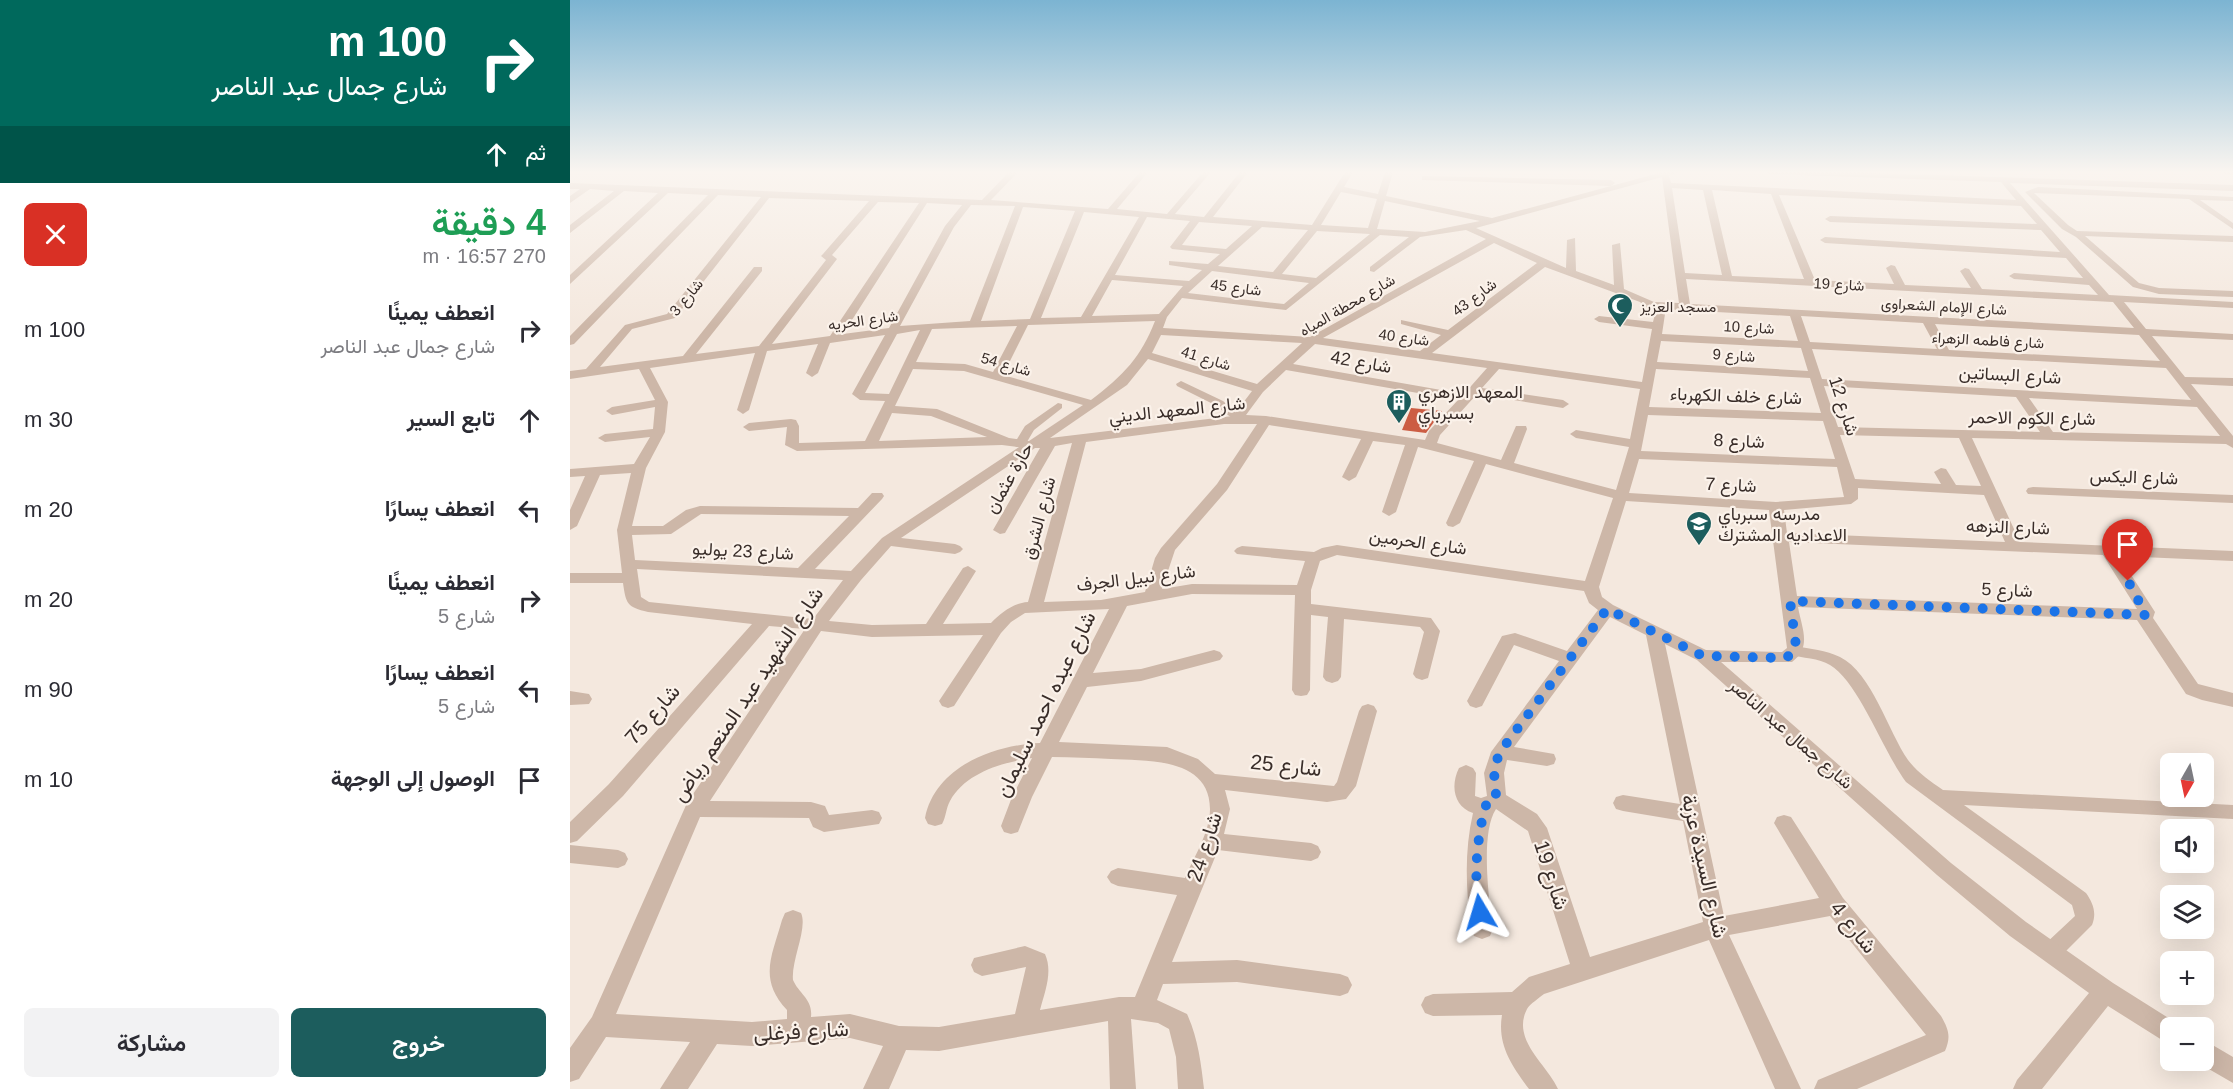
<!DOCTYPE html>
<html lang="ar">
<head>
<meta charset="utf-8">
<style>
  :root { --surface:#fff; --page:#f2f2f3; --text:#2b2b33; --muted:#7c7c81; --accent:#1c5d5d }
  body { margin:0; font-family:Helvetica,Vazirmatn,sans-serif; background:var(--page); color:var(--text); direction:rtl; height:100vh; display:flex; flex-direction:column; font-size:22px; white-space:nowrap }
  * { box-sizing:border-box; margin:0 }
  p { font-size:20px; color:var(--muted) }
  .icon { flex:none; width:33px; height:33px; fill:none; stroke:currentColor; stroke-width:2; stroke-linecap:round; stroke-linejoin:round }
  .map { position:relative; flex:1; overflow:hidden; direction:ltr }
  .panel { display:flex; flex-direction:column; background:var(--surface); width:570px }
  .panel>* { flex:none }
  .banner { background:#00695c; color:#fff; overflow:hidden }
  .needle { width:39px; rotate:189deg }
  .buttons { position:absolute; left:1590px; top:753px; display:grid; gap:12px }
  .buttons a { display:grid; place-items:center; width:54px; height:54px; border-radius:9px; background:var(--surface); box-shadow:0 6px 24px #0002; font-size:30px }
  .pin { position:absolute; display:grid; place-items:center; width:51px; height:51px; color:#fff; margin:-62px -26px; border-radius:50% 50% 50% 0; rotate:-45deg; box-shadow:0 0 6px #0007 }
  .pin .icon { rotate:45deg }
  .me { position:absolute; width:66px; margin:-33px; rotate:353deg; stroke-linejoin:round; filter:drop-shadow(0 0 4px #0008) }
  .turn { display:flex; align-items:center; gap:21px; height:126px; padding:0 24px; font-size:27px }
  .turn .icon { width:78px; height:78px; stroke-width:2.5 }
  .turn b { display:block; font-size:42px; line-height:51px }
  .then { display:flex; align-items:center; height:57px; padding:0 24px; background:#0003; gap:12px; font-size:22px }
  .round { display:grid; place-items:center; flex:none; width:63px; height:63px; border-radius:9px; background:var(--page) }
  .headline { display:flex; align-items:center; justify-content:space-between; height:102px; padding:0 24px }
  h1 { font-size:36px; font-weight:600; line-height:45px; color:#1e9e55 }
  .action { display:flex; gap:12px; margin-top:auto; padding:12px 24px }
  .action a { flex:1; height:69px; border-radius:9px; background:var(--accent); color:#fff; font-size:24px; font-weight:600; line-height:69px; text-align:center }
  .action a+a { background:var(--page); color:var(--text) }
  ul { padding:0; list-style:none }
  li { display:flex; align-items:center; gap:18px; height:90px; padding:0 24px }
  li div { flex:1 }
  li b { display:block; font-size:22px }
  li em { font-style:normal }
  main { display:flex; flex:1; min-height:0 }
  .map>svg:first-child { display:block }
</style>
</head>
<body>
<main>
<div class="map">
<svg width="1663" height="1089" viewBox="0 0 1663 1089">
  <rect width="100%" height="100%" fill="#f4e8de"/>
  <!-- building -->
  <path fill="#cc5d43" d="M841 408 872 411 856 433 832 430Z"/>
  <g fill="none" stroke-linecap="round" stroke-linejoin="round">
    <!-- service -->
    <path fill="#cdb7a8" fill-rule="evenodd" d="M1468 187 1663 197V201L1630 200 1663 223V229L1619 199 1464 193 1498 225 1507 231 1663 236V242L1515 236 1569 283 1589 288 1663 291V297L1589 294 1563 287 1506 237 1492 229 1455 192Z
      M611 381 653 401 673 419 667 422 645 405 607 386 606 384Z
      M488 403 492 404V408L464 430 454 447H446L444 444 455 426Z
      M1225 646C1240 649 1256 650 1270 657 1302 673 1318 731 1338 760 1348 773 1360 781 1373 790L1663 805V819L1394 805 1516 893C1523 903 1527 913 1522 925L1488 959 1481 961 1474 959 1471 952 1474 945 1505 916 1502 905 1336 782C1314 753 1288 681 1260 665 1249 658 1232 658 1220 655L1217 651 1220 647Z"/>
    <!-- minor -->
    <path fill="#cdb7a8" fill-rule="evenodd" d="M439 172H448L421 200 538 209 570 172H578L547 209 597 214 633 172H641L605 214 634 217 670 172H678L643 217 742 225 775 172H783L774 187 808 194 815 172H823L816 196 922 218 1093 172H1107L1099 176 1101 183 1446 200 1431 182 1200 174 1196 172H1273L1663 185V191L1440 183 1539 295 1663 302V308L1554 302 1576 329 1663 334V340L1582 336 1615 377 1663 378V386L1621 384 1663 436V448L1656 444 1402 438 1450 542 1663 551V561L1549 556 1585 612 1583 618 1628 684 1663 693V707L1632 700 1616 694 1567 620 1228 607C1232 629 1242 647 1222 662H1151L1381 863 1456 922 1543 983 1608 1024 1610 1028H1600V1044L1592 1040 1538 1006 1472 1089H1443L1447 1080 1519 993 1440 936 1367 875 1127 660 1095 644 1154 916 1249 898 1204 823 1207 817 1214 815 1221 817 1273 898 1371 1016C1379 1030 1381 1037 1375 1051L1287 1089H1244L1248 1080 1356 1035 1260 916 1159 935 1231 1089H1205L1139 940 974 994C969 998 960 1004 957 1009 941 1040 977 1064 988 1089H959C942 1066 927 1045 932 1015L863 1016 855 1013 851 1005 855 997 863 994 942 992 959 977 1000 964 958 831 926 809C910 833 919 901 923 929L920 936 912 939 904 936 901 929C896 890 894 852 903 813 884 807 880 786 889 768L896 765 903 768 906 773 905 796 911 798 917 796 914 773 921 752 989 661 944 645 912 706 906 708 900 706 897 701 932 636 945 633 997 651 1028 610 1019 603 1014 591 767 555 750 561 741 590V604L861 618 870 631 858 678 852 680 846 678 843 674 854 632 850 627 774 619 771 677 768 681 762 683 756 681 753 677 758 617 741 615 740 690 737 695 731 696 725 695 722 690 725 595 622 594 557 606 523 673 571 669 644 650 650 652 653 656 650 660 571 681 517 687 489 742 597 747 628 759 645 774 764 786 767 782 789 711 792 706 798 704 804 706 807 711 786 786 776 799 757 802 655 790 660 809 654 834 741 843 748 846 751 852 748 858 741 861 648 850 602 962 667 960 770 974 778 977 782 985 778 993 770 996 667 982 593 984 587 1000 617 1014C628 1038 631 1063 634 1089H608L606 1057 599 1029 588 1023 561 1019 566 1089H540L538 1021 369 1051 336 1050 319 1089H293L313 1046 280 1038 182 1046 147 1044 118 1089H90L120 1042 36 1037 9 1079 0 1082V1048L22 1017 117 803 235 629 199 626 53 796 7 841 0 843V822L39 784 182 624 78 612C57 607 56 604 53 583H0V573H52L47 530 61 473 30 475 7 526 0 530V510L15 476 0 477V469L64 464 80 437 35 442 28 438 35 434 83 429 85 407 42 415 36 411 42 407 85 400 69 369 0 379V371L16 369 55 325 97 314 191 197 148 195 4 344 0 345V336L138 195 98 193 0 284V275L88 193 54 191 0 233V225L44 191 20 189 0 203V196L10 189H0V183L412 200ZM1092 177 1109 303 1084 302 1054 289 1050 243 1042 245 1044 285 1006 271 1005 238 997 240 996 268 906 228ZM1102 188 1133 190 1152 275 1115 273ZM1142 190 1201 194 1234 279 1162 276ZM771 192 807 199 798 228 751 225ZM1209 195 1451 206 1467 224 1260 216 1255 219 1260 222 1471 230 1490 252 1255 237 1250 240 1255 243 1496 258 1513 278 1444 273 1439 276 1444 279 1519 285 1528 295 1412 289 1399 269 1395 268 1390 271 1401 288 1335 285 1325 266 1321 265 1316 268 1324 284 1245 280ZM199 198 299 201 253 254 251 256 256 260 189 346 126 354 192 271V267H184L113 356 30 367 62 329 105 318ZM815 201 910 221 855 232 807 229ZM308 202 349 203 260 336 202 344 267 259 262 255ZM357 203 392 205 375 226 319 328 273 334ZM401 205 445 206 400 321 330 326 384 227ZM453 207 505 211 460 319 411 321ZM514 212 569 217 511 317 471 318ZM577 217 620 221 600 247 602 249 650 254 638 264 599 261V265L632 270 619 281 545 275ZM629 222 682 226 656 249 612 245ZM692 227 738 230 703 272 648 266ZM896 230 916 239 740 337 593 328 597 317 612 298 716 310 810 235 839 237 800 267V271L804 272 850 237ZM747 231 800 234 746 278 712 274ZM924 243 967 263 878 330 831 320V324L871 335 850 351 753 338ZM975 267 1070 302 1085 314 1083 322 1029 316 1024 319 1029 322 1082 329 1072 382 862 353ZM642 271 739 283 714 304 618 293ZM1116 279 1543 302 1564 328 1120 304ZM542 280 613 286 589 314 522 316ZM1092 309 1220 316 1228 341 1092 334 1095 314ZM1231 316 1353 323 1367 349 1240 342ZM585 321C571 357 554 375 521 400L433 375 458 325ZM1365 324 1569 335 1590 361 1379 350ZM447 326 423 372 395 364 346 362 362 329ZM350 330 319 394 295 393 327 334ZM315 335 282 394 290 400 315 401 295 441 229 443V426L226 420 221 419 179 423 173 427 179 431 217 427 215 445 227 451 432 445 449 447 312 538 281 571 245 569 312 499 314 496 312 493H302L288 508 130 506 116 510 93 526H62L76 468 95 432 98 402 80 368 185 353 167 410 173 414 179 410 197 351 248 344 236 373 242 377 248 373 260 343ZM591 335 732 343 687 384 582 353ZM1091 341 1231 348 1238 371 1087 362ZM745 344 917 368 894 394 723 364ZM1242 349 1596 368 1621 400 1252 379ZM578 359 682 391 663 416 480 438 557 385ZM343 369 394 371 513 405 459 441 439 438 367 409 325 406ZM929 369 1070 389 1060 439 1006 430 1000 434 1006 438 1059 447 1046 490 944 463 957 429 956 426H946L931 460 867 443 870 435 907 394 993 408 999 404 993 400 912 388ZM1086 369 1240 378 1251 413 1079 407ZM716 370 888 400 859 431 855 440 696 416 676 415 693 392ZM1254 386 1446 397 1470 432 1268 427ZM1459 398 1627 407 1650 436 1483 432ZM322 413 361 416 417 437 309 441ZM1078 415 1253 421 1265 459 1071 451ZM654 424H687L647 484 591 548 585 558 575 592 531 600 474 602 516 442ZM699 425 791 439 772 477 779 481 786 477 803 441 835 445 812 512 819 516 826 512 848 447 904 461 876 523 878 526 883 527 890 523 916 464 1043 498 1015 581 767 545 752 548 744 552 672 546 667 548 664 551 667 554 735 561 727 585 622 584 592 589 605 550 657 490ZM1270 435 1389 438 1411 486 1386 485 1376 469 1371 468 1364 472 1371 484 1285 479ZM502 443 458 602C443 603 431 613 421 623L373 624 406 571 398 566 393 568 356 624 302 625 259 621 291 580 321 546 385 554 390 552 393 549 390 546 385 544 331 538 465 448H470L423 530 430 534 435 533 485 446ZM1069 459 1267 467 1274 497 1206 502 1059 493ZM1288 488 1414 495 1435 542 1217 533 1214 510 1281 504 1288 499ZM1056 501 1199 510 1217 648 1212 652 1136 650 1043 605 1032 597 1029 587ZM131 514 279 516 228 568 65 560 62 535 101 534ZM1219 542 1533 555 1567 609 1227 596ZM67 569 273 580 243 619 79 602 71 597ZM539 609 470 743C423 745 365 767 355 818L358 824 365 826 372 824C376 817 376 808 380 801 395 773 433 762 462 758L442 797 431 826 434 832 441 834 448 832 462 797 482 757C502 757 522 758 541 759 576 761 640 757 640 809 640 832 624 857 615 878L548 868 541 871 537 877 541 883 548 886 607 895 565 997H549L470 1010C475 991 483 972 475 954L455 946 404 958 401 965 404 972 412 976 456 967 445 1014 369 1027 329 1026 280 1014 241 1017C243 999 229 994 223 980 221 960 238 928 231 913L223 910 215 913 212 920C202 956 188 979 217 1010V1019L182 1022 46 1014 130 817 239 818 243 827 254 832 309 824 312 818 309 812 302 810 259 815 255 806 241 802 140 801 251 631 302 637 413 635 369 701 372 706 378 708 384 706 431 633 441 622 455 613ZM1040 617 1076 635 1110 804 1053 795 1046 797 1043 803 1046 809 1053 811 1113 821 1133 922 1020 957 977 828 967 814 936 795 934 773 937 760 977 766 984 764 986 759 984 754 944 747Z
      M1654 172H1663V175L1655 174Z
      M855 176 1041 180 1045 183 1041 186 852 180V176Z
      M1463 487 1663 495V503L1458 494 1456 491 1458 488Z
      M0 691 19 694 22 699 19 704 0 705Z
      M0 845 48 850 55 853 58 859 55 865 48 868 0 863Z
      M1634 1040 1663 1057V1083L1625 1061 1634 1060Z"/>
  </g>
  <!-- sky -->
  <linearGradient id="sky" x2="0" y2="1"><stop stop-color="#7cb4d2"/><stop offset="0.53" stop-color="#faf5f0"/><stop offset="1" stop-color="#faf5f0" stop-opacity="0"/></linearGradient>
  <rect width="1663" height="325" fill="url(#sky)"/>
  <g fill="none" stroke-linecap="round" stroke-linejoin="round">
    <!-- route -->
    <path stroke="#1a73e8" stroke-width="10" stroke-dasharray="0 18" d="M910 912C903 875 907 842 915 806L927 799C923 782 923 768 930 752L1037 609 1133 656 1216 658 1225 651 1226 646 1220 601 1576 615 1558 581"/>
  </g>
  <!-- icons -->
  <defs>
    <symbol id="mosque-pin" viewBox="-11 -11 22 30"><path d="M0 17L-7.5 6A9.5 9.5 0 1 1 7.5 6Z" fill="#1c5d5d" stroke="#fbf2ea"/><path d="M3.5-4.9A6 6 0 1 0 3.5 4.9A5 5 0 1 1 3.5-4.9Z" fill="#fff"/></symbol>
    <symbol id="building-pin" viewBox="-11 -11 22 30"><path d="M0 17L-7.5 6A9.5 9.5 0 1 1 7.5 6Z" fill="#1c5d5d" stroke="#fbf2ea"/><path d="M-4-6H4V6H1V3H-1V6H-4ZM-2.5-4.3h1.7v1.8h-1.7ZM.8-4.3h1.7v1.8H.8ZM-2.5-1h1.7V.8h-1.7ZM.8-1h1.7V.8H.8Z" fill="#fff"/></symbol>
    <symbol id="school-pin" viewBox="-11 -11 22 30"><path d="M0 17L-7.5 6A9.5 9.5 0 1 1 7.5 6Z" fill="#1c5d5d" stroke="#fbf2ea"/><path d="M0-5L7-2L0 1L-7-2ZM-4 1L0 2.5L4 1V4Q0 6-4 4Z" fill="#fff"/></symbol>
  </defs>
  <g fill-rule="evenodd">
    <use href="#mosque-pin" x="1035" y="291" width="30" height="40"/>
    <use href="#building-pin" x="814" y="387" width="30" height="40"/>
    <use href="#school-pin" x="1114" y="509" width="30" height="40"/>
  </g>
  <g text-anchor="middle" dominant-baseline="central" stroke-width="4.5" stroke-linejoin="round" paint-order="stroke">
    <!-- far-street labels -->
    <g font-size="15" fill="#392d29" stroke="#fbf2ea">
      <text transform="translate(1269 284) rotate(3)">شارع 19</text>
      <text transform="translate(666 287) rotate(7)">شارع 45</text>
      <text transform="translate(116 297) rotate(-50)">شارع 3</text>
      <text transform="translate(904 297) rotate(-37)">شارع 43</text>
      <text transform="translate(777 305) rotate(-30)">شارع محطة المياه</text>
      <text transform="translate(1374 306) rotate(3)">شارع الإمام الشعراوى</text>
      <text transform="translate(293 320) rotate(-8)">شارع الحريه</text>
      <text transform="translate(1179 327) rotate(3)">شارع 10</text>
      <text transform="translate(834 337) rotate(8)">شارع 40</text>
      <text transform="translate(1418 340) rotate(3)">شارع فاطمه الزهراء</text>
      <text transform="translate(1164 355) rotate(4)">شارع 9</text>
      <text transform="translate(636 358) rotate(17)">شارع 41</text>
      <text transform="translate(436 364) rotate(16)">شارع 54</text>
    </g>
    <!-- far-poi labels -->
    <g font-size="15" fill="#392d29" stroke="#fbf2ea" text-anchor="start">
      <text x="1070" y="306">مسجد العزيز</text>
    </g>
    <!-- street labels -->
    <g font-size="18" fill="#392d29" stroke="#fbf2ea">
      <text transform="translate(791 362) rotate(10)">شارع 42</text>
      <text transform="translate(1440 375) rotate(3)">شارع البساتين</text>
      <text transform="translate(1166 396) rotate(2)">شارع خلف الكهرباء</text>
      <text transform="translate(1274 406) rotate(72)">شارع 12</text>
      <text transform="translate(607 410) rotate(-6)">شارع المعهد الديني</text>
      <text transform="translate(1462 418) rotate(1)">شارع الكوم الاحمر</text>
      <text transform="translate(1169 441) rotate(2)">شارع 8</text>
      <text transform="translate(1564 477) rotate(2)">شارع اليكس</text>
      <text transform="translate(439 478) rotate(-60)">حارة عثمان</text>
      <text transform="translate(1161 485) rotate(3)">شارع 7</text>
      <text transform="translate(469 518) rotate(-75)">شارع الشرق</text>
      <text transform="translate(1438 527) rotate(2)">شارع النزهه</text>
      <text transform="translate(848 542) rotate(8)">شارع الحرمين</text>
      <text transform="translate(173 551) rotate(3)">شارع 23 يوليو</text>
      <text transform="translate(566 578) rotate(-7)">شارع نبيل الجرف</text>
      <text transform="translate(1437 590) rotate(2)">شارع 5</text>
      <text transform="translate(1221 734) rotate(41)">شارع جمال عبد الناصر</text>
    </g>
    <!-- poi labels -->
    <g font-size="18" fill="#392d29" stroke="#fbf2ea" text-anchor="start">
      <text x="848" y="392">المعهد الازهري<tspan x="848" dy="21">بسبرباي</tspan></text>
      <text x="1148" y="514">مدرسه سبرباي<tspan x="1148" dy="21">الاعداديه المشترك</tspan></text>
    </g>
    <!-- near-street labels -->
    <g font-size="21" fill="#392d29" stroke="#fbf2ea">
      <text transform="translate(177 694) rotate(-56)">شارع الشهيد عبد المنعم رياض</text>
      <text transform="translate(475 704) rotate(-64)">شارع عبده احمد سليمان</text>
      <text transform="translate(82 714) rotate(-49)">شارع 75</text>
      <text transform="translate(716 765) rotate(6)">شارع 25</text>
      <text transform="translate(634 847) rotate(-72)">شارع 24</text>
      <text transform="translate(1135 866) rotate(77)">شارع السيدة عزبة</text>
      <text transform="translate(982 875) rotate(72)">شارع 19</text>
      <text transform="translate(1284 927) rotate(51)">شارع 4</text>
      <text transform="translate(231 1031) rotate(-3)">شارع فرغلى</text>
    </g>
  </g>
</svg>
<div class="buttons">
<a><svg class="needle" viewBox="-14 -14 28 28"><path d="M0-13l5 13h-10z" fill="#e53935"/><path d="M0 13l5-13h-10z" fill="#7c7c81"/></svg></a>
<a><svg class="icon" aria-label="sound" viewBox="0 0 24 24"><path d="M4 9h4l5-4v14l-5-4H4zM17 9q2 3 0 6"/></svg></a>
<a><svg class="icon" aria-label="layers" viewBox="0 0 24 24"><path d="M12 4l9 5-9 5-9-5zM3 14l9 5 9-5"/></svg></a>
<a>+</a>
<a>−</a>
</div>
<div class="pin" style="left:1558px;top:581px;background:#d93025"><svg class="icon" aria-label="arrive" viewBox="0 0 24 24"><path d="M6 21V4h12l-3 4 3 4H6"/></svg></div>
<svg class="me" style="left:910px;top:912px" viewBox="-20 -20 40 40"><path d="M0-17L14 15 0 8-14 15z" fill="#1a73e8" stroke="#fff" stroke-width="4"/></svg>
</div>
<section class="panel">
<div class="banner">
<div class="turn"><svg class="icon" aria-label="right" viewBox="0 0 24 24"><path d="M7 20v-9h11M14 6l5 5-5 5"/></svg><div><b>100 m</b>شارع جمال عبد الناصر</div></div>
<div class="then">ثم<svg class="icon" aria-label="ahead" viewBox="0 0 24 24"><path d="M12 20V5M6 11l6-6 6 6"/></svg></div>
</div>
<div class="headline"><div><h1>4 دقيقة</h1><p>270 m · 16:57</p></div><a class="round" style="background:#d93025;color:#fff"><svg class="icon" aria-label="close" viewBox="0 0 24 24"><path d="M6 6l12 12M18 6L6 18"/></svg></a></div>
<ul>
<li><svg class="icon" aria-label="right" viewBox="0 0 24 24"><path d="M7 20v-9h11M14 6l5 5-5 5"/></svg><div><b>انعطف يمينًا</b><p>شارع جمال عبد الناصر</p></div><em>100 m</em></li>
<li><svg class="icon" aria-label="ahead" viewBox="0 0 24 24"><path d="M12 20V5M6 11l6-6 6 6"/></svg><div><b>تابع السير</b></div><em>30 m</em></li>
<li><svg class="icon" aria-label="left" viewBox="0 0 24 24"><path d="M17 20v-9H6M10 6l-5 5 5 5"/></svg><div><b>انعطف يسارًا</b></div><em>20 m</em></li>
<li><svg class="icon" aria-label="right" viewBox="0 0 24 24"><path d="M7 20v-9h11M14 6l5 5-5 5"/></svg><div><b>انعطف يمينًا</b><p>شارع 5</p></div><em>20 m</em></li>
<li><svg class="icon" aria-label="left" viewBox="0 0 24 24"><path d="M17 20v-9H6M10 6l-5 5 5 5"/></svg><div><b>انعطف يسارًا</b><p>شارع 5</p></div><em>90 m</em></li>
<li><svg class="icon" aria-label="arrive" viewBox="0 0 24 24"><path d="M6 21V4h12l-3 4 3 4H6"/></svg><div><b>الوصول إلى الوجهة</b></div><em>10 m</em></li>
</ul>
<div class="action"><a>خروج</a><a>مشاركة</a></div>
</section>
</main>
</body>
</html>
